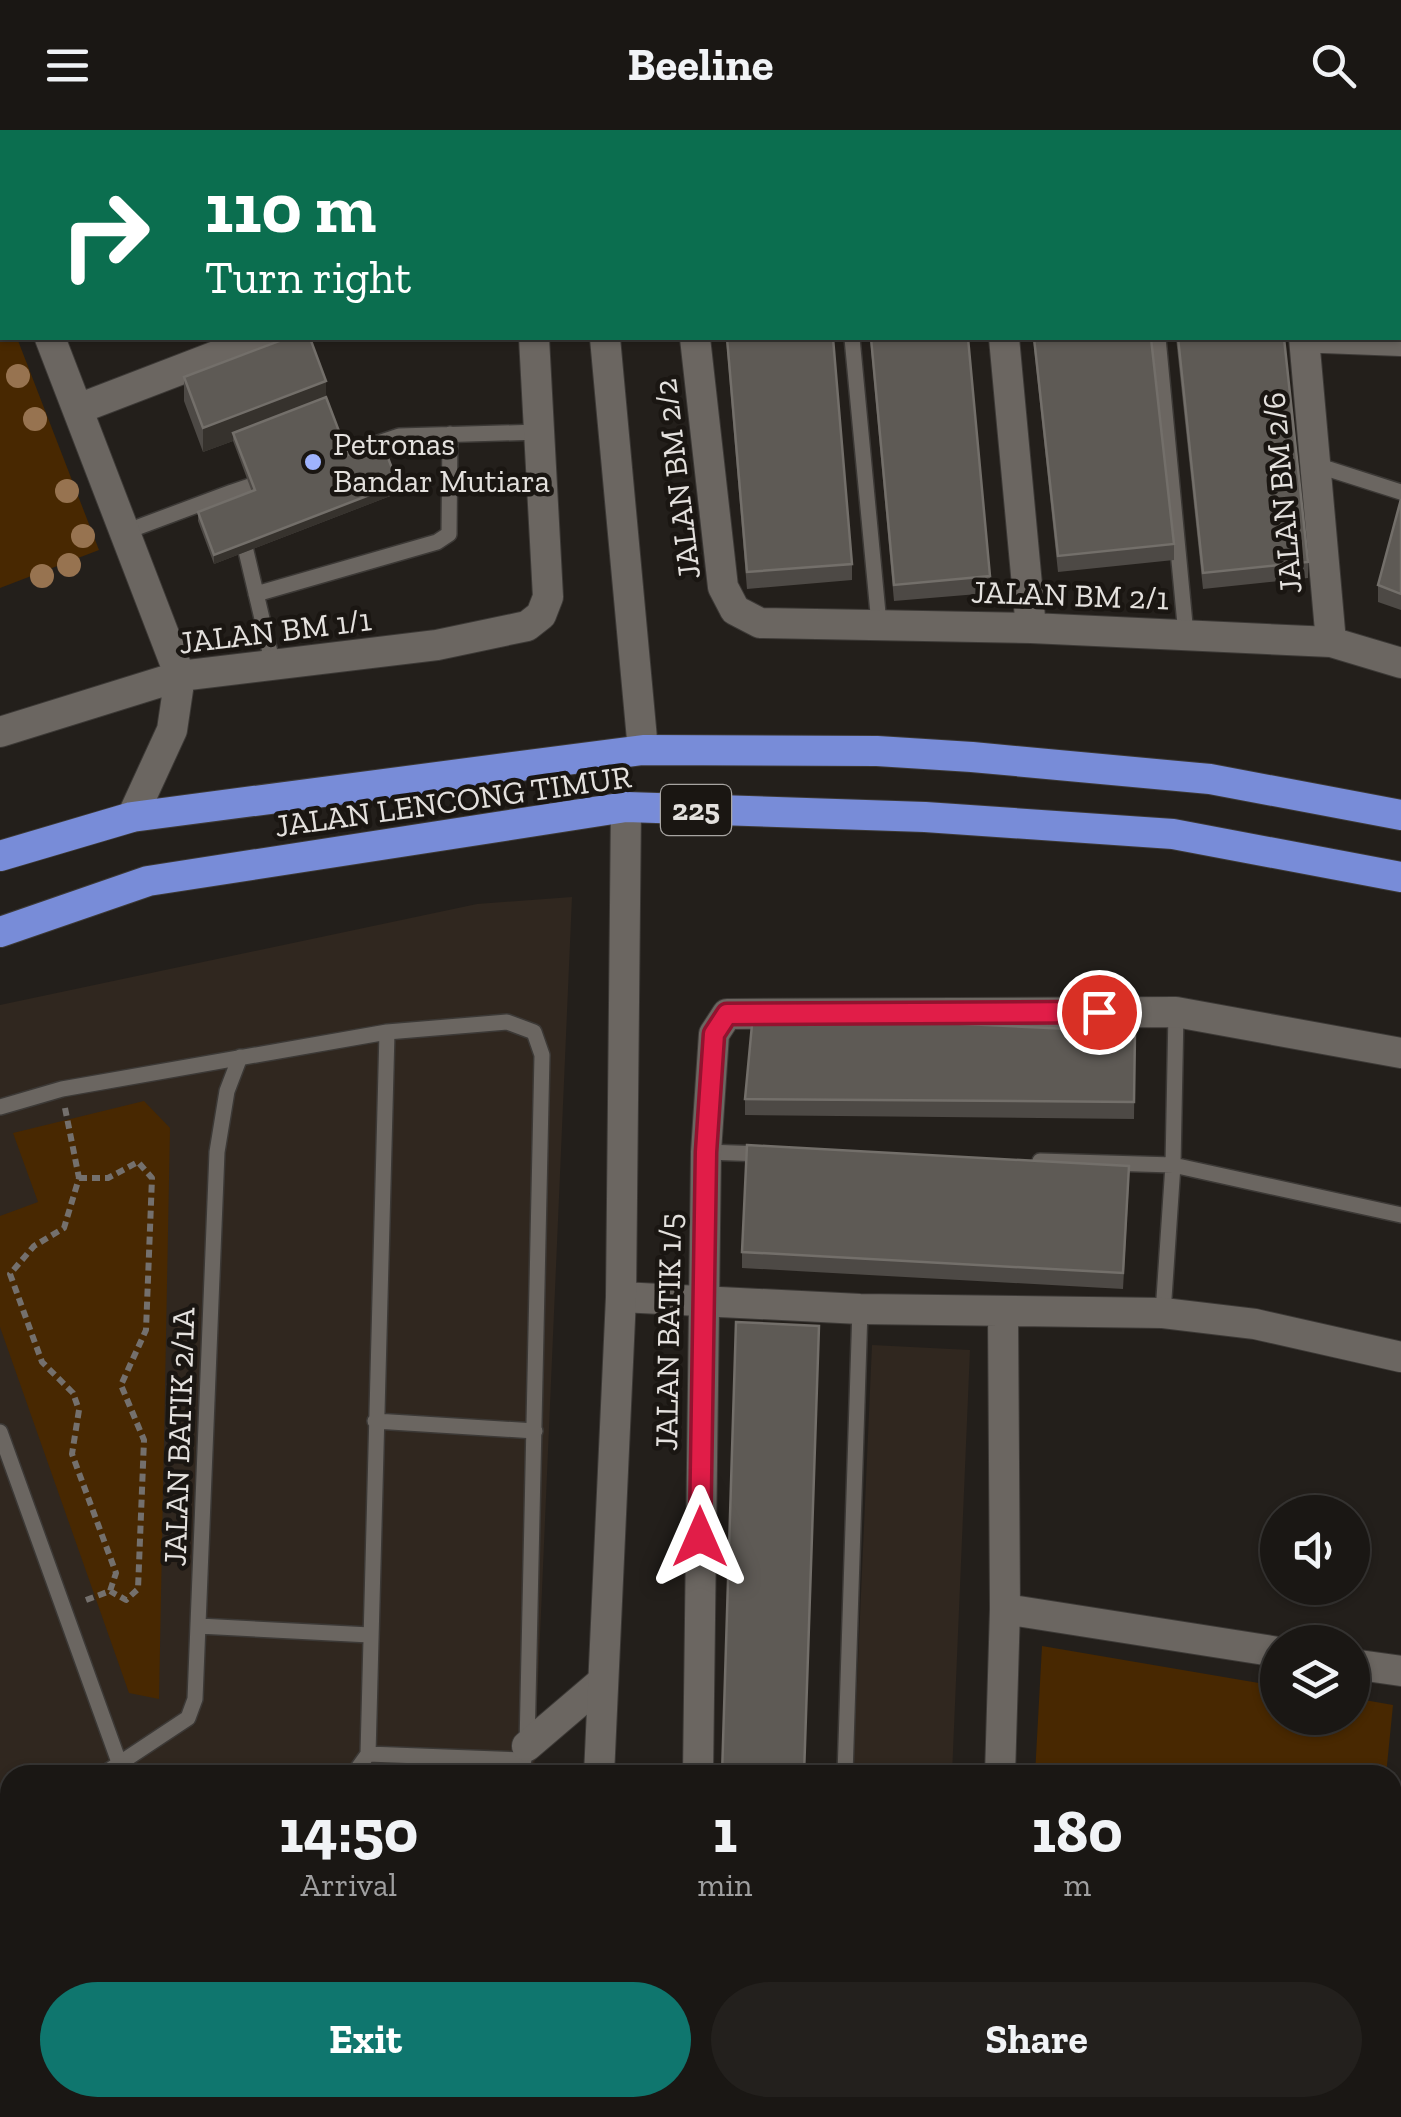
<!DOCTYPE html>
<html lang="en">
<head>
<meta charset="utf-8">
<style>
  :root { --surface:#1a1714; --page:#23201d; --text:#f1f3f6; --muted:#9f9fa0; --line:#383634; --accent:#0f766e }
  body { margin:0; font-family:"Zilla Slab",serif; background:var(--page); color:var(--text); height:100vh; display:flex; flex-direction:column; font-size:38px; white-space:nowrap }
  * { box-sizing:border-box; margin:0 }
  p { font-size:32px; color:var(--muted) }
  .icon { flex:none; width:55px; height:55px; fill:none; stroke:currentColor; stroke-width:2; stroke-linecap:round; stroke-linejoin:round }
  .map { position:relative; flex:1; overflow:hidden }
  .panel { position:absolute; left:0px; top:1635px; width:1402px; height:352px; display:flex; flex-direction:column; background:var(--surface); border-radius:30px 30px 0 0; box-shadow:0 2px 8px #0004,0 0 0 2px var(--line) }
  .panel>* { flex:none }
  .hud { position:absolute; left:0px; top:0px; width:1402px; height:210px; box-shadow:0 2px 8px #0004,0 0 0 2px var(--line); background:#0b6e4f; color:#fff; overflow:hidden }
  .controls { position:absolute; left:1260px; top:1365px; display:grid; gap:20px }
  .controls a { display:grid; place-items:center; width:110px; height:110px; border-radius:50%; background:var(--surface); box-shadow:0 2px 8px #0004,0 0 0 2px var(--line); font-size:50px }
  .pin { position:absolute; display:grid; place-items:center; width:85px; height:85px; color:#fff; margin:-42px; border:5px solid #fff; border-radius:50%; box-shadow:0 2px 10px #0007 }
  .me { position:absolute; width:110px; margin:-55px; rotate:0deg; stroke-linejoin:round; filter:drop-shadow(0 0 8px #0008) }
  .turn { display:flex; align-items:center; gap:35px; height:210px; padding:0 40px; font-size:45px }
  .turn .icon { width:130px; height:130px; stroke-width:2.5 }
  .turn b { display:block; font-size:70px; line-height:85px }
  .eta { display:flex; justify-content:space-evenly; align-items:center; height:170px; text-align:center }
  .eta b { font-size:60px; font-weight:700; line-height:70px }
  .action { display:flex; gap:20px; margin-top:auto; padding:20px 40px }
  .action a { flex:1; height:115px; border-radius:60px; background:var(--accent); color:#fff; font-size:40px; font-weight:700; line-height:115px; text-align:center }
  .action a+a { background:var(--page); color:var(--text) }
  header { display:flex; justify-content:space-between; align-items:center; height:130px; padding:0 40px; background:var(--surface); font-size:45px; font-weight:700 }
  .map>svg:first-child { display:block }
</style>
</head>
<body>
<header><svg class="icon" aria-label="menu" viewBox="0 0 24 24"><path d="M4 6h16M4 12h16M4 18h16"/></svg>Beeline<svg class="icon" aria-label="search" viewBox="0 0 24 24"><circle cx="10" cy="10" r="6"/><path d="M15 15l6 6"/></svg></header>
<div class="map">
<svg width="1401" height="1987" viewBox="0 0 1401 1987">
  <rect width="100%" height="100%" fill="#231f1b"/>
  <!-- built -->
  <path fill="#30271f" d="M572 767 534 1645H10V1978H243L226 1987H0V875L477 774Z
    M872 1215 970 1220 952 1645H853Z"/>
  <!-- green -->
  <path fill="#482801" d="M0 164 2 208H17L99 420 0 458Z
    M144 971 170 998 159 1569 129 1563 0 1197V1086L38 1072 13 1003Z
    M1042 1516 1277 1556 1278 1588H1352L1353 1568 1393 1575 1386 1645H1035Z
    M920 1978H1355V1987H915Z"/>
  <g fill="none" stroke-linecap="round" stroke-linejoin="round">
    <defs>
      <path id="lane" d="M831 0 832 2
        M1138 0V2
        M852 208 879 494
        M1158 208 1186 505
        M333 328 399 306 539 302
        M1313 334 1401 362
        M268 350 232 362 273 535
        M125 402 232 362
        M256 464 437 412 449 404 450 304
        M0 977 62 959 387 902 507 892 534 902 542 925 527 1616 515 1645
        M706 1022 767 1024
        M1040 1031 1173 1035 1401 1085
        M1163 1183 1173 1035 1176 882
        M375 1291 535 1301
        M0 1302 120 1635
        M199 1496 370 1505
        M368 1624 524 1630
        M102 1645 188 1588 195 1569 217 1022 227 961 240 927
        M353 1645 368 1624 387 902
        M845 1645 860 1179
        M0 1704 10 1698
        M0 1886 10 1881
        M153 1987 170 1978
        M703 1987 709 1978"/>
      <path id="street" d="M512 0V2
        M586 0 587 2
        M673 0V2
        M984 0V2
        M1284 0V2
        M0 76 2 83
        M50 208 180 546 172 600 132 687
        M605 208 643 620
        M695 208 723 457 735 480 760 493 1031 498 1331 512 1401 533
        M1004 208 1031 498
        M1304 208 1331 512
        M1323 208 1401 211
        M78 279 263 208
        M0 602 180 546 437 515 527 496 541 485 548 467 534 208
        M621 1167 860 1179 1163 1183 1255 1194 1401 1227
        M1005 1479 1278 1522
        M1352 1534 1401 1541
        M527 1616 602 1552
        M698 1645 706 1022 714 904 727 884 1176 882 1401 923
        M1000 1645 1005 1479 1003 1183
        M532 1987 541 1978
        M885 1987 890 1978"/>
      <path id="secondary" d="M599 1645 621 1167 626 677
        M349 1987 366 1978"/>
      <path id="highway" d="M0 726 132 687 643 620 877 621 972 627 1210 649 1401 685
        M0 802 148 751 626 677 925 687 1173 704 1401 747"/>
    </defs>
    <!-- lane casing -->
    <use href="#lane" stroke="#3c3936" stroke-width="18"/>
    <!-- street casing -->
    <use href="#street" stroke="#3c3936" stroke-width="32"/>
    <!-- secondary casing -->
    <use href="#secondary" stroke="#3c3936" stroke-width="32"/>
    <!-- highway casing -->
    <use href="#highway" stroke="#3c3936" stroke-width="32"/>
    <!-- path -->
    <path stroke="#74706d" stroke-width="6" stroke-dasharray="8 5" stroke-linecap="butt" d="M65 978 79 1048 64 1098 34 1116 10 1144 42 1232 73 1263 79 1280 72 1324 116 1443 110 1461 86 1470
      M79 1048H108L138 1032 152 1048 146 1200 121 1255 144 1310 138 1459 126 1470 110 1461"/>
    <!-- lane -->
    <use href="#lane" stroke="#6b6661" stroke-width="15"/>
    <!-- street -->
    <use href="#street" stroke="#6b6661" stroke-width="30"/>
    <!-- secondary -->
    <use href="#secondary" stroke="#6b6661" stroke-width="30"/>
    <!-- highway -->
    <use href="#highway" stroke="#788cd8" stroke-width="30"/>
  </g>
  <!-- trees -->
  <g fill="#977350">
    <circle cx="18" cy="246" r="12"/>
    <circle cx="35" cy="289" r="12"/>
    <circle cx="67" cy="361" r="12"/>
    <circle cx="83" cy="406" r="12"/>
    <circle cx="69" cy="435" r="12"/>
    <circle cx="42" cy="446" r="12"/>
  </g>
  <!-- wall -->
  <path fill="#4d4945" d="M726 208H833L852 434V450L747 459Z
    M870 208H968L990 446V463L894 471Z
    M1033 208H1151L1174 414V430L1058 442Z
    M1176 208H1284L1308 432V448L1203 459Z
    M184 247 326 267 348 325 398 363 214 434 198 391V382L252 362 233 311 203 322 184 271Z
    M1401 369V480L1378 472V455Z
    M1135 902 1134 989 745 985V969Z
    M1129 1052 1123 1159 742 1138V1122Z
    M593 1978H651L644 1987H607Z"/>
  <!-- shaded-wall -->
  <path fill="#36322d" d="M147 0H190L183 2H140Z
    M326 251V275L233 303V311L203 322V298Z
    M398 354V363L214 434V425Z
    M640 1978H651L644 1987H633Z
    M807 1978H816L811 1987H801Z"/>
  <!-- building -->
  <path fill="#5e5a55" stroke="#736f6a" stroke-width="2.5" d="M13 0H147L140 2H14Z
    M189 0H494L488 2H183Z
    M710 0H812V2H710Z
    M851 0H951V2H851Z
    M1009 0H1121V2H1010Z
    M1157 0H1258V2H1158Z
    M1325 0H1401V131L1400 2H1326Z
    M287 208H310L326 251 203 298 184 247Z
    M727 208H833L852 434 747 442Z
    M871 208H968L990 446 894 455Z
    M1034 208H1151L1174 414 1058 426Z
    M1178 208H1284L1308 432 1203 443Z
    M326 267 348 325 382 312 398 354 214 425 198 382 255 360 233 303Z
    M1401 369V464L1378 455Z
    M753 884 1135 902 1134 972 745 969Z
    M747 1015 1129 1036 1123 1143 742 1122Z
    M736 1192 819 1196 804 1645H722Z
    M617 1978H640L633 1987H631Z
    M719 1978H807L801 1987H713Z"/>
  <g fill="none" stroke-linecap="round" stroke-linejoin="round">
    <defs>
      <path id="route" d="M700 1407 706 1022 714 904 727 884 1099 882"/>
    </defs>
    <!-- route casing -->
    <use href="#route" stroke="#92132f" stroke-width="25"/>
    <!-- route -->
    <use href="#route" stroke="#e11d48" stroke-width="18"/>
  </g>
  <!-- markers -->
  <circle fill="#9fb3fd" stroke="#1a1612" stroke-width="4" cx="313" cy="332" r="10"/>
  <g text-anchor="middle" dominant-baseline="central" stroke-width="9" stroke-linejoin="round" paint-order="stroke">
    <!-- shield labels -->
    <rect fill="#1a1612" stroke="#a7a4a1" stroke-width="2.5" x="661" y="655" width="70" height="50" rx="8"/>
    <g font-size="30" font-weight="bold" fill="#e4e1de">
      <text x="696" y="680">225</text>
    </g>
    <!-- poi labels -->
    <g font-size="32" fill="#e4e1de" stroke="#1a1612" text-anchor="start">
      <text x="333" y="314">Petronas<tspan x="333" dy="37">Bandar Mutiara</tspan></text>
    </g>
    <!-- street labels -->
    <g font-size="32" fill="#e4e1de" stroke="#1a1612">
      <text transform="translate(677 349) rotate(-97)">JALAN BM 2/2</text>
      <text transform="translate(1282 363) rotate(-95)">JALAN BM 2/6</text>
      <text transform="translate(1070 465) rotate(2)">JALAN BM 2/1</text>
      <text transform="translate(275 501) rotate(-7)">JALAN BM 1/1</text>
      <text transform="translate(453 671) rotate(-8)">JALAN LENCONG TIMUR</text>
      <text transform="translate(668 1202) rotate(-89)">JALAN BATIK 1/5</text>
      <text transform="translate(179 1307) rotate(-88)">JALAN BATIK 2/1A</text>
    </g>
  </g>
</svg>
<div class="controls">
<a><svg class="icon" aria-label="sound" viewBox="0 0 24 24"><path d="M4 9h4l5-4v14l-5-4H4zM17 9q2 3 0 6"/></svg></a>
<a><svg class="icon" aria-label="layers" viewBox="0 0 24 24"><path d="M12 4l9 5-9 5-9-5zM3 14l9 5 9-5"/></svg></a>
</div>
<div class="pin" style="left:1099px;top:882px;background:#d93025"><svg class="icon" aria-label="arrive" viewBox="0 0 24 24"><path d="M6 21V4h12l-3 4 3 4H6"/></svg></div>
<svg class="me" style="left:700px;top:1407px" viewBox="-20 -20 40 40"><path d="M0-17L14 15 0 8-14 15z" fill="#e11d48" stroke="#fff" stroke-width="4"/></svg>
<div class="hud">
<div class="turn"><svg class="icon" aria-label="right" viewBox="0 0 24 24"><path d="M7 20v-9h11M14 6l5 5-5 5"/></svg><div><b>110 m</b>Turn right</div></div>
</div>
<section class="panel">
<div class="eta">
<div><b>14:50</b><p>Arrival</p></div>
<div><b>1</b><p>min</p></div>
<div><b>180</b><p>m</p></div>
</div>
<div class="action"><a>Exit</a><a>Share</a></div>
</section>
</div>
</body>
</html>
